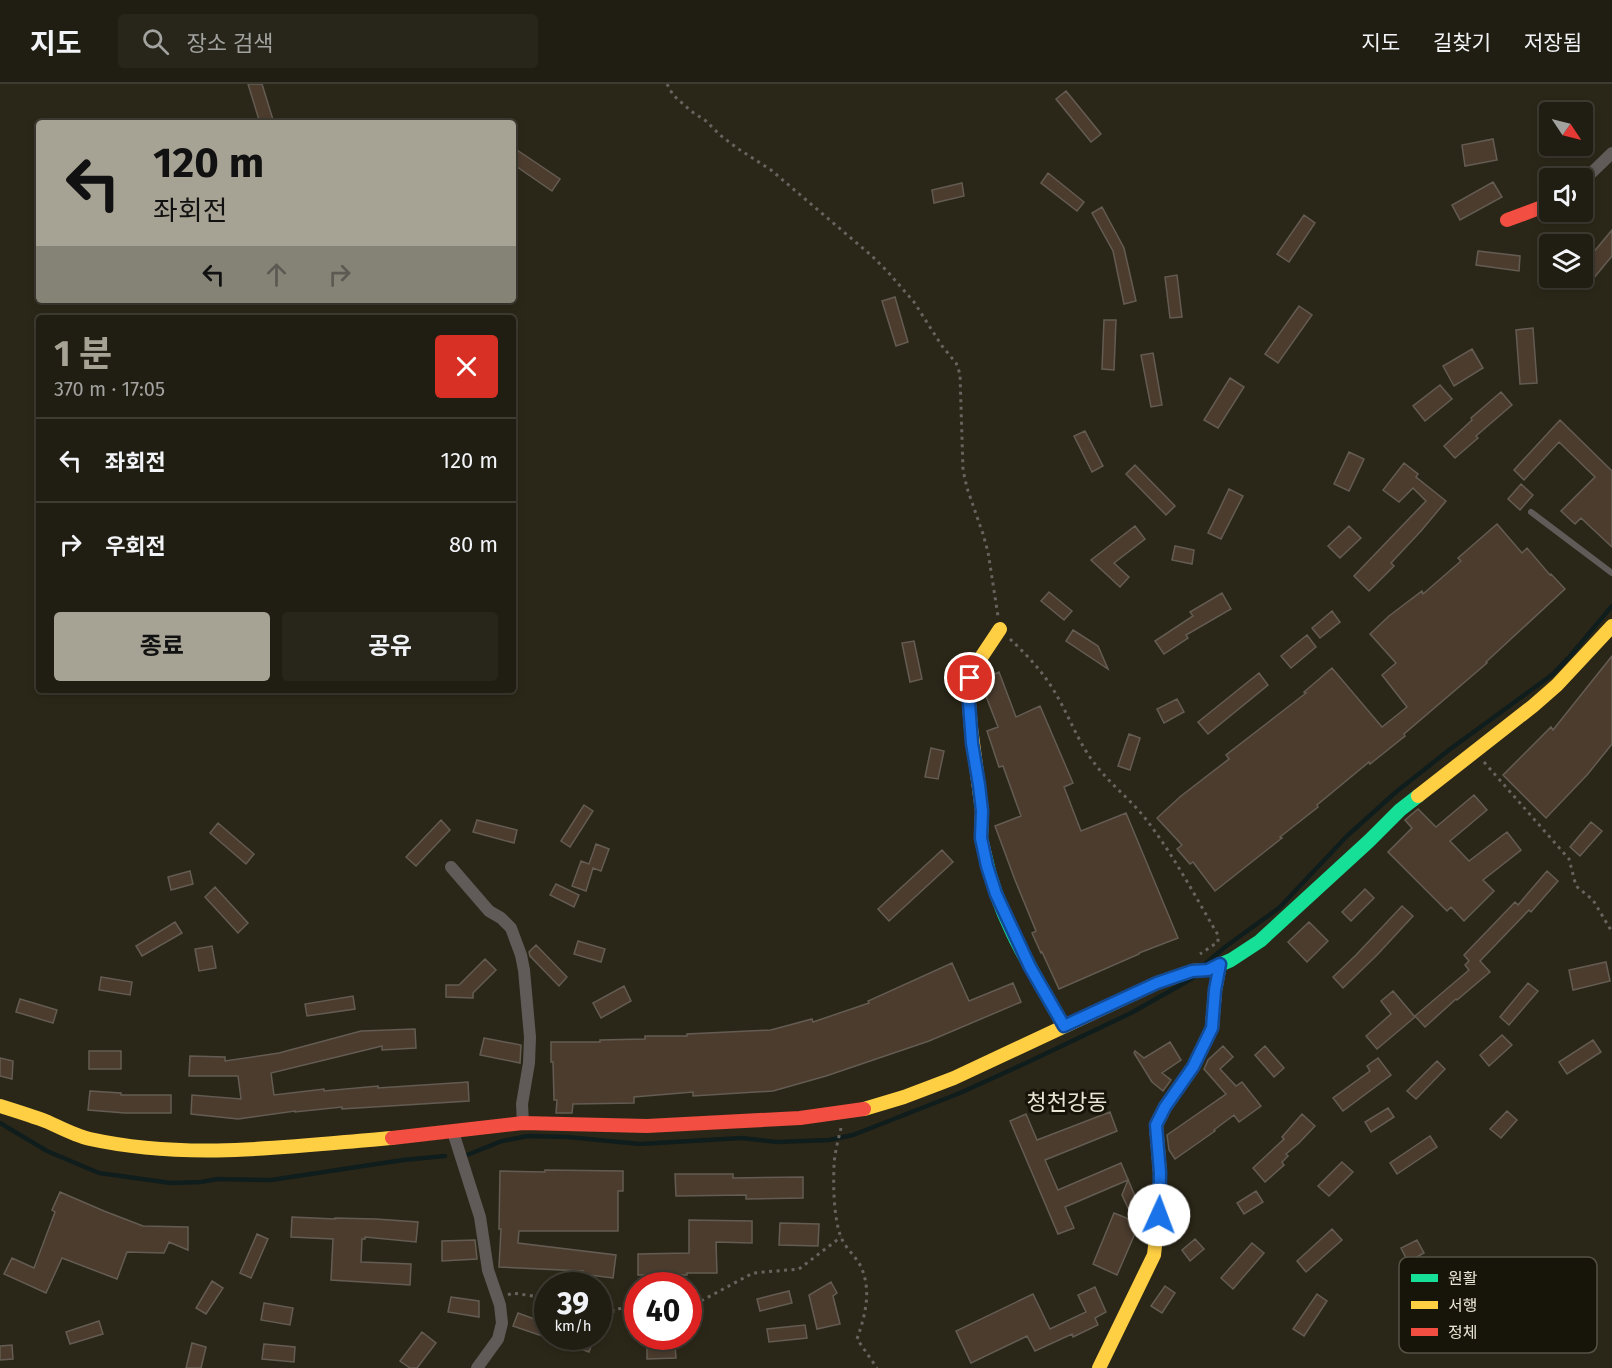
<!DOCTYPE html>
<html lang="ko">
<head>
<meta charset="utf-8">
<style>
  :root { --surface:#201d12; --page:#28261b; --text:#f1f3f6; --muted:#a2a29f; --line:#3d3b32; --accent:#a7a394 }
  body { margin:0; font-family:"Fira Sans","Noto Sans KR",sans-serif; background:var(--page); color:var(--text); height:100vh; display:flex; flex-direction:column; font-size:22px; white-space:nowrap }
  * { box-sizing:border-box; margin:0 }
  p { font-size:20px; color:var(--muted) }
  .icon { flex:none; width:33px; height:33px; fill:none; stroke:currentColor; stroke-width:2; stroke-linecap:round; stroke-linejoin:round }
  .map { position:relative; flex:1; overflow:hidden }
  .side { position:absolute; left:36px; top:231px; width:480px; height:378px; display:flex; flex-direction:column; background:var(--surface); border-radius:6px; box-shadow:0 3px 9px #0003,0 0 0 2px var(--line) }
  .side>* { flex:none }
  .guide { position:absolute; left:36px; top:36px; width:480px; height:183px; border-radius:6px; box-shadow:0 3px 9px #0003,0 0 0 2px var(--line); background:#a7a394; color:#111; overflow:hidden }
  .needle { width:39px; rotate:125deg }
  .fabs { position:absolute; left:1539px; top:18px; display:grid; gap:12px }
  .fabs a { display:grid; place-items:center; width:54px; height:54px; border-radius:6px; background:var(--surface); box-shadow:0 3px 9px #0003,0 0 0 2px var(--line); font-size:30px }
  .speed { position:absolute; left:534px; top:1188px; display:flex; gap:12px; font-size:30px; font-weight:700; text-align:center }
  .speed>* { display:grid; place-content:center; width:78px; height:78px; border-radius:50%; background:var(--surface); box-shadow:0 3px 9px #0003,0 0 0 2px var(--line); line-height:1 }
  .speed small { font-size:15px; font-weight:400 }
  .speed .limit { border:9px solid #d22; background:#fff; color:#111 }
  .pin { position:absolute; display:grid; place-items:center; width:51px; height:51px; color:#fff; margin:-26px; border:3px solid #fff; border-radius:50%; box-shadow:0 2px 6px #0007 }
  .me { position:absolute; width:66px; margin:-33px; rotate:2deg; stroke-linejoin:round; filter:drop-shadow(0 0 4px #0008) }
  .turn { display:flex; align-items:center; gap:21px; height:126px; padding:0 18px; font-size:27px }
  .turn .icon { width:78px; height:78px; stroke-width:2.5 }
  .turn b { display:block; font-size:42px; line-height:51px }
  .lanes { display:flex; align-items:center; height:57px; padding:0 18px; background:#0003; justify-content:center; gap:30px; direction:ltr }
  .lanes .off { opacity:.35 }
  .round { display:grid; place-items:center; flex:none; width:63px; height:63px; border-radius:6px; background:var(--page) }
  .summary { display:flex; align-items:center; justify-content:space-between; height:102px; padding:0 18px }
  h1 { font-size:36px; font-weight:700; line-height:45px; color:var(--accent) }
  .button { display:flex; gap:12px; margin-top:auto; padding:12px 18px }
  .button a { flex:1; height:69px; border-radius:6px; background:var(--accent); color:#111; font-size:24px; font-weight:700; line-height:69px; text-align:center }
  .button a+a { background:var(--page); color:var(--text) }
  ul { padding:0; list-style:none }
  li { display:flex; align-items:center; gap:18px; height:84px; padding:0 18px; border-top:2px solid var(--line) }
  li div { flex:1 }
  li b { display:block; font-size:22px }
  li em { font-style:normal }
  header { display:flex; align-items:center; gap:36px; box-sizing:border-box; height:84px; padding:0 30px; background:var(--surface); border-bottom:2px solid var(--line) }
  header strong { font-size:28px }
  nav { display:flex; gap:33px; margin-inline-start:auto; font-size:21px }
  .search { width:420px; height:54px; background:var(--page); display:flex; align-items:center; gap:15px; box-sizing:border-box; padding:0 21px; border-radius:6px; color:var(--muted); font-size:22px }
  .map>svg:first-child { display:block }
</style>
</head>
<body>
<header>
<strong>지도</strong>
<div class="search"><svg class="icon" aria-label="search" viewBox="0 0 24 24"><circle cx="10" cy="10" r="6"/><path d="M15 15l6 6"/></svg>장소 검색</div>
<nav><a>지도</a><a>길찾기</a><a>저장됨</a></nav>
</header>
<div class="map">
<svg width="1612" height="1284" viewBox="0 0 1612 1284">
  <rect width="100%" height="100%" fill="#2b2718"/>
  <g fill="none" stroke-linecap="round" stroke-linejoin="round">
    <!-- stream -->
    <path stroke="#101d1d" stroke-width="4.5" d="M1204 881 1225 863 1279 824 1347 752 1396 708 1449 666 1553 590 1571 571 1612 522
      M0 1039 47 1067 99 1089 171 1099 201 1098 217 1095 271 1096 403 1076 445 1072
      M467 1071 502 1057 528 1052 568 1053 640 1060 741 1054 777 1058 829 1056 853 1051 960 1009 1026 979 1131 929 1193 894"/>
  </g>
  <!-- building -->
  <path fill="#4b3c2e" stroke="#645c52" stroke-width="1.5" d="M248 0H262L274 39H260Z
    M1066 7 1101 50 1091 58 1056 15Z
    M1493 55 1497 76 1465 82 1462 61Z
    M517 66 560 95 552 107 513 80V72Z
    M1048 89 1084 118 1077 127 1041 99Z
    M1493 98 1502 113 1460 136 1452 121Z
    M962 99 964 112 934 119 932 106Z
    M1102 123 1124 164 1136 217 1124 220 1113 167 1092 129Z
    M1304 131 1315 139 1289 178 1277 170Z
    M1612 146V172L1593 195 1582 187V182Z
    M1478 167 1520 172 1519 187 1476 181Z
    M1177 191 1182 233 1170 234 1165 193Z
    M895 213 908 258 896 262 882 217Z
    M1299 222 1312 231 1278 279 1265 270Z
    M1104 236H1116L1114 286 1102 285Z
    M1533 244 1537 299 1520 300 1516 246Z
    M1472 265 1483 284 1454 302 1443 282Z
    M1153 269 1162 321 1151 323 1141 271Z
    M1230 294 1244 303 1218 344 1204 336Z
    M1440 301 1452 315 1425 337 1413 322Z
    M1501 308 1512 321 1476 352 1478 354 1455 374 1444 362 1472 336 1471 334Z
    M1560 336 1612 387V463L1581 434 1575 440 1561 427 1595 393 1559 358 1524 396 1514 386Z
    M1085 347 1103 382 1092 388 1074 352Z
    M1349 368 1364 375 1349 407 1334 400Z
    M1404 379 1418 390 1416 393 1446 417 1421 447 1391 479 1394 482 1369 507 1354 492 1426 417 1413 404 1399 418 1383 406Z
    M1135 381 1175 422 1166 431 1126 390Z
    M1521 400 1533 411 1520 426 1508 415Z
    M1229 405 1243 412 1221 455 1208 449Z
    M1497 440 1522 469 1527 464 1550 491 1551 490 1565 505 1486 578 1487 579 1404 650 1405 652 1370 680 1369 678 1317 721 1318 723 1280 753 1282 754 1215 807 1193 778 1190 780 1177 765 1182 761 1157 734 1181 712 1229 675 1226 671 1306 609 1304 608 1332 584 1382 643 1407 623 1382 591 1396 579 1370 550 1389 532 1422 507 1423 510 1461 477 1458 474Z
    M1135 442 1145 455 1114 479 1129 493 1120 503 1091 476Z
    M1349 442 1361 454 1340 474 1328 462Z
    M1175 462 1194 466 1192 480 1172 476Z
    M1049 508 1072 527 1064 536 1041 517Z
    M1222 509 1231 525 1186 551 1188 554 1164 570 1155 557 1193 532 1190 528Z
    M1332 527 1340 538 1320 554 1312 544Z
    M1073 546 1098 562 1108 585 1066 557Z
    M1307 551 1316 563 1291 584 1281 572Z
    M914 557 922 595 910 598 902 559Z
    M1612 572V660L1587 691 1546 734 1503 691 1551 643 1553 646Z
    M999 588 1016 633 1040 622 1073 699 1064 703 1081 747 1126 729 1178 854 1139 869V870L1059 905 1042 868 1041 869 1032 849 1036 847 1015 796 995 742 1021 732 1003 682 999 683 987 647 998 643 980 597Z
    M1259 589 1268 601 1208 650 1198 638Z
    M1177 615 1184 628 1164 639 1157 625Z
    M1129 650 1140 654 1130 686 1118 682Z
    M931 664 944 667 938 695 925 693Z
    M1474 711 1487 726 1450 757 1469 777 1507 748 1521 766 1483 796 1494 807 1464 837 1451 823 1447 827 1388 768 1412 744 1405 736 1418 725 1436 743Z
    M584 721 593 727 570 763 561 757Z
    M441 736 450 746 416 782 406 773Z
    M477 736 517 746 514 759 473 748Z
    M1591 738 1602 747 1580 772 1570 763Z
    M218 739 254 770 246 780 210 749Z
    M596 760 609 765 601 787 593 784 586 807 572 802 581 777 589 780Z
    M942 766 953 778 889 837 878 825Z
    M190 787 193 800 171 806 168 793Z
    M1547 787 1558 797 1531 828 1529 826 1480 877 1490 888 1457 916 1456 915 1425 943 1415 932 1469 886 1465 881 1469 877 1464 871 1515 818 1518 821Z
    M556 800 579 811 574 823 550 811Z
    M215 803 248 839 238 849 205 813Z
    M1365 805 1374 814 1351 837 1342 828Z
    M1402 822 1413 832 1377 871 1343 904 1333 893 1356 871Z
    M175 838 182 849 142 872 136 862Z
    M1309 838 1328 857 1307 878 1288 858Z
    M578 857 605 865 601 878 574 870Z
    M536 861 567 893 559 902 530 872 529 868Z
    M212 862 216 884 199 887 195 865Z
    M485 875 496 886 473 909V914L446 913V901H459Z
    M1606 878 1610 897 1573 906 1569 886Z
    M952 879 969 917 1013 899 1021 918 929 957 826 992 773 1007 693 1012V1008L634 1013V1019L573 1020 572 1029H556L557 1016H554L553 978H551V958H600V956L645 955V952H687V950L771 946 812 935 813 938 869 919 868 917Z
    M101 893 132 898 130 911 99 906Z
    M1528 899 1538 907 1509 941 1500 933Z
    M624 902 631 917 601 934 593 919Z
    M1393 907 1415 933 1377 965 1366 952 1391 930 1381 917Z
    M353 912 355 925 307 932 305 920Z
    M20 915 57 926 53 939 16 928Z
    M415 945 416 964 382 966V962L271 989 274 1011 324 1005V1007L378 1002V1004L468 998 469 1017 342 1025V1023L295 1028V1027L238 1035 191 1030 192 1011 241 1015 238 992H189L190 972 225 973V977L279 969 361 947Z
    M1502 951 1512 961 1489 982 1480 971Z
    M484 954 521 961 520 979 480 971Z
    M1593 956 1601 968 1567 990 1559 978Z
    M1170 958 1181 976 1162 989 1171 996 1163 1007 1152 998 1134 969 1135 967 1144 974Z
    M1223 962 1233 973 1220 985 1236 1002 1242 998 1261 1022 1239 1038 1234 1031 1214 1046 1215 1047 1175 1075 1169 1066 1167 1051 1226 1010 1204 985 1208 976Z
    M1265 962 1284 984 1274 993 1255 971Z
    M89 967H121V985H89Z
    M0 974 13 977 12 995 0 992Z
    M1378 974 1391 991 1343 1027 1333 1014 1370 987 1367 982Z
    M1437 977 1445 985 1416 1015 1407 1007Z
    M90 1007 121 1009V1011H171V1029H125L88 1026Z
    M1388 1024 1394 1033 1371 1048 1365 1038Z
    M1507 1027 1517 1036 1501 1054 1490 1045Z
    M1110 1028 1117 1047 1045 1076 1058 1106 1121 1079 1143 1131 1117 1191 1093 1180 1114 1129 1134 1137 1122 1111 1128 1096 1065 1123 1074 1144 1058 1150 1010 1037 1026 1030 1037 1056Z
    M1302 1030 1315 1042 1299 1059 1286 1070 1288 1072 1282 1078 1284 1081 1265 1098 1253 1084 1284 1055 1282 1053Z
    M1430 1052 1437 1063 1397 1090 1390 1079Z
    M1342 1078 1353 1088 1329 1112 1318 1102Z
    M545 1086 623 1087V1107H618V1147H519L518 1159 616 1171 613 1194 582 1190 583 1187 499 1183 501 1145H499L500 1087 545 1088Z
    M675 1090H733V1094L803 1093V1114L746 1115V1111L676 1112Z
    M1256 1107 1263 1118 1244 1130 1237 1119Z
    M60 1108 104 1127 143 1142 188 1143V1166L169 1158 164 1169 127 1168 117 1195 62 1174 46 1209 4 1190 12 1174 34 1184 55 1128 52 1126Z
    M292 1133 335 1135V1134L376 1135 418 1138 416 1158 365 1153V1155H362L361 1178 411 1180 410 1201 331 1196 333 1155 291 1153Z
    M689 1136 752 1137V1159L716 1158 717 1189H687V1191H638V1170L689 1169Z
    M780 1139 819 1140 818 1162 779 1161Z
    M1332 1145 1342 1156 1306 1188 1297 1177Z
    M257 1150 268 1155 251 1194 240 1189Z
    M1195 1155 1204 1165 1190 1177 1182 1166Z
    M475 1156 477 1175 442 1177V1157Z
    M1417 1156 1424 1169 1408 1178 1401 1164Z
    M1252 1159 1264 1169 1233 1205 1221 1194Z
    M212 1197 223 1204 206 1230 196 1224Z
    M831 1198 837 1209 833 1212 840 1240 817 1245 809 1211Z
    M1165 1202 1175 1209 1162 1229 1151 1222Z
    M1095 1203 1106 1228 1095 1234 1098 1241 1073 1253 1072 1250 1035 1267 1027 1252 971 1279 956 1247 1033 1210 1050 1245 1086 1228 1078 1211Z
    M789 1207 792 1219 760 1227 757 1215Z
    M1317 1210 1327 1217 1304 1252 1293 1245Z
    M451 1213 479 1217V1233L448 1228Z
    M264 1219 293 1224 290 1241 261 1236Z
    M518 1229 548 1240V1254L513 1242Z
    M99 1237 103 1250 70 1260 66 1248Z
    M805 1241 807 1254 769 1258 767 1245Z
    M422 1248 436 1259 417 1284H410L400 1277Z
    M551 1252H595L589 1268 551 1254Z
    M192 1259 206 1263 201 1284H186Z
    M264 1260 295 1263 294 1278 262 1275Z
    M12 1261 13 1275 0 1276V1262Z
    M675 1262 676 1274 647 1275V1263Z"/>
  <g fill="none" stroke-linecap="round" stroke-linejoin="round">
    <!-- path -->
    <path stroke="#67635f" stroke-width="3" stroke-dasharray="3 4.5" stroke-linecap="butt" d="M667 0 673 11 691 27 706 37 720 51 737 64 771 86 872 172 887 187 914 218 942 262 956 279 960 290 963 386 967 404 983 450 988 468 998 532
      M1010 555C1028 572 1045 590 1057 612 1070 634 1079 660 1095 680 1110 700 1130 715 1145 734 1173 770 1195 812 1218 851V858L1200 870
      M1484 678 1569 775 1576 802 1593 816 1612 848
      M841 1044C838 1057 834 1071 834 1084 833 1102 834 1136 841 1153 845 1164 856 1172 861 1183 872 1207 865 1232 857 1255L877 1284
      M508 1211 512 1209 548 1214
      M598 1220 605 1221 614 1227 626 1222 638 1223
      M688 1224 753 1189 799 1185 841 1153"/>
    <!-- lane -->
    <path stroke="#605b59" stroke-width="6" d="M1531 428 1612 489"/>
    <!-- street -->
    <path stroke="#605b59" stroke-width="12" d="M1582 98 1612 69
      M451 783 489 827 501 834 511 844 521 871 524 886 530 953 529 979 522 1020 523 1039
      M453 1048 480 1133 488 1186 500 1221 502 1239 498 1255 477 1284"/>
    <!-- fast -->
    <path stroke="#16e098" stroke-width="14" d="M985 771C998 833 1033 888 1064 942
      M1204 886H1208L1231 876 1260 857 1369 757 1400 726 1418 712"/>
    <!-- slow -->
    <path stroke="#ffcf43" stroke-width="14" d="M1418 712 1533 622 1557 601 1612 542
      M985 771 981 754 982 727 971 644 969 619 970 594 976 581 1000 545
      M0 1022C16 1027 32 1032 48 1038 61 1044 76 1052 90 1055 190 1077 292 1062 392 1054
      M864 1025 904 1013 954 994 1157 899 1192 887 1204 886
      M1099 1284 1154 1171 1160 1117V1089L1156 1041 1165 1023 1193 983 1212 944 1215 907 1220 880"/>
    <!-- jam -->
    <path stroke="#f24e42" stroke-width="14" d="M1507 136 1550 120
      M392 1054 523 1039 647 1042 800 1034 864 1025"/>
  </g>
  <g fill="none" stroke-linecap="round" stroke-linejoin="round">
    <defs>
      <path id="route" d="M970 594 969 619 972 659 979 701 982 727 981 754 987 782 996 810 1030 883 1064 942 1157 899 1192 887 1208 886 1220 880 1215 906 1212 944 1193 983 1165 1023 1156 1041 1160 1089 1159 1131"/>
    </defs>
    <!-- route casing -->
    <use href="#route" stroke="#114b97" stroke-width="15"/>
    <!-- route -->
    <use href="#route" stroke="#1a73e8" stroke-width="10"/>
  </g>
  <g text-anchor="middle" dominant-baseline="central" stroke-width="6" stroke-linejoin="round" paint-order="stroke">
    <!-- quarter labels -->
    <g font-size="22" fill="#eae6d6" stroke="#171409">
      <text x="1067" y="1018">청천강동</text>
    </g>
  </g>
  <!-- legend -->
  <rect x="1399" y="1173" width="198" height="96" rx="9" fill="#171409" stroke="#565346" stroke-width="1.5"/>
  <rect x="1411" y="1190" width="27" height="8" fill="#16e098"/>
  <rect x="1411" y="1217" width="27" height="8" fill="#ffcf43"/>
  <rect x="1411" y="1244" width="27" height="8" fill="#f24e42"/>
  <g font-size="16" fill="#eae6d6">
    <text x="1448" y="1200">원활</text>
    <text x="1448" y="1227">서행</text>
    <text x="1448" y="1254">정체</text>
  </g>
</svg>
<div class="fabs">
<a><svg class="needle" viewBox="-14 -14 28 28"><path d="M0-13l5 13h-10z" fill="#e53935"/><path d="M0 13l5-13h-10z" fill="#a2a29f"/></svg></a>
<a><svg class="icon" aria-label="sound" viewBox="0 0 24 24"><path d="M4 9h4l5-4v14l-5-4H4zM17 9q2 3 0 6"/></svg></a>
<a><svg class="icon" aria-label="layers" viewBox="0 0 24 24"><path d="M12 4l9 5-9 5-9-5zM3 14l9 5 9-5"/></svg></a>
</div>
<div class="speed"><div>39<small>km/h</small></div><div class="limit">40</div></div>
<div class="pin" style="left:970px;top:594px;background:#d93025"><svg class="icon" aria-label="arrive" viewBox="0 0 24 24"><path d="M6 21V4h12l-3 4 3 4H6"/></svg></div>
<svg class="me" style="left:1159px;top:1131px" viewBox="-20 -20 40 40"><circle r="19" fill="#fff"/><path d="M0-13L10 11 0 6-10 11z" fill="#1a73e8"/></svg>
<div class="guide">
<div class="turn"><svg class="icon" aria-label="left" viewBox="0 0 24 24"><path d="M17 20v-9H6M10 6l-5 5 5 5"/></svg><div><b>120 m</b>좌회전</div></div>
<div class="lanes"><svg class="icon" aria-label="left" viewBox="0 0 24 24"><path d="M17 20v-9H6M10 6l-5 5 5 5"/></svg><svg class="icon off" aria-label="ahead" viewBox="0 0 24 24"><path d="M12 20V5M6 11l6-6 6 6"/></svg><svg class="icon off" aria-label="right" viewBox="0 0 24 24"><path d="M7 20v-9h11M14 6l5 5-5 5"/></svg></div>
</div>
<section class="side">
<div class="summary"><div><h1>1 분</h1><p>370 m · 17:05</p></div><a class="round" style="background:#d93025;color:#fff"><svg class="icon" aria-label="close" viewBox="0 0 24 24"><path d="M6 6l12 12M18 6L6 18"/></svg></a></div>
<ul>
<li><svg class="icon" aria-label="left" viewBox="0 0 24 24"><path d="M17 20v-9H6M10 6l-5 5 5 5"/></svg><div><b>좌회전</b></div><em>120 m</em></li>
<li><svg class="icon" aria-label="right" viewBox="0 0 24 24"><path d="M7 20v-9h11M14 6l5 5-5 5"/></svg><div><b>우회전</b></div><em>80 m</em></li>
</ul>
<div class="button"><a>종료</a><a>공유</a></div>
</section>
</div>
</body>
</html>
